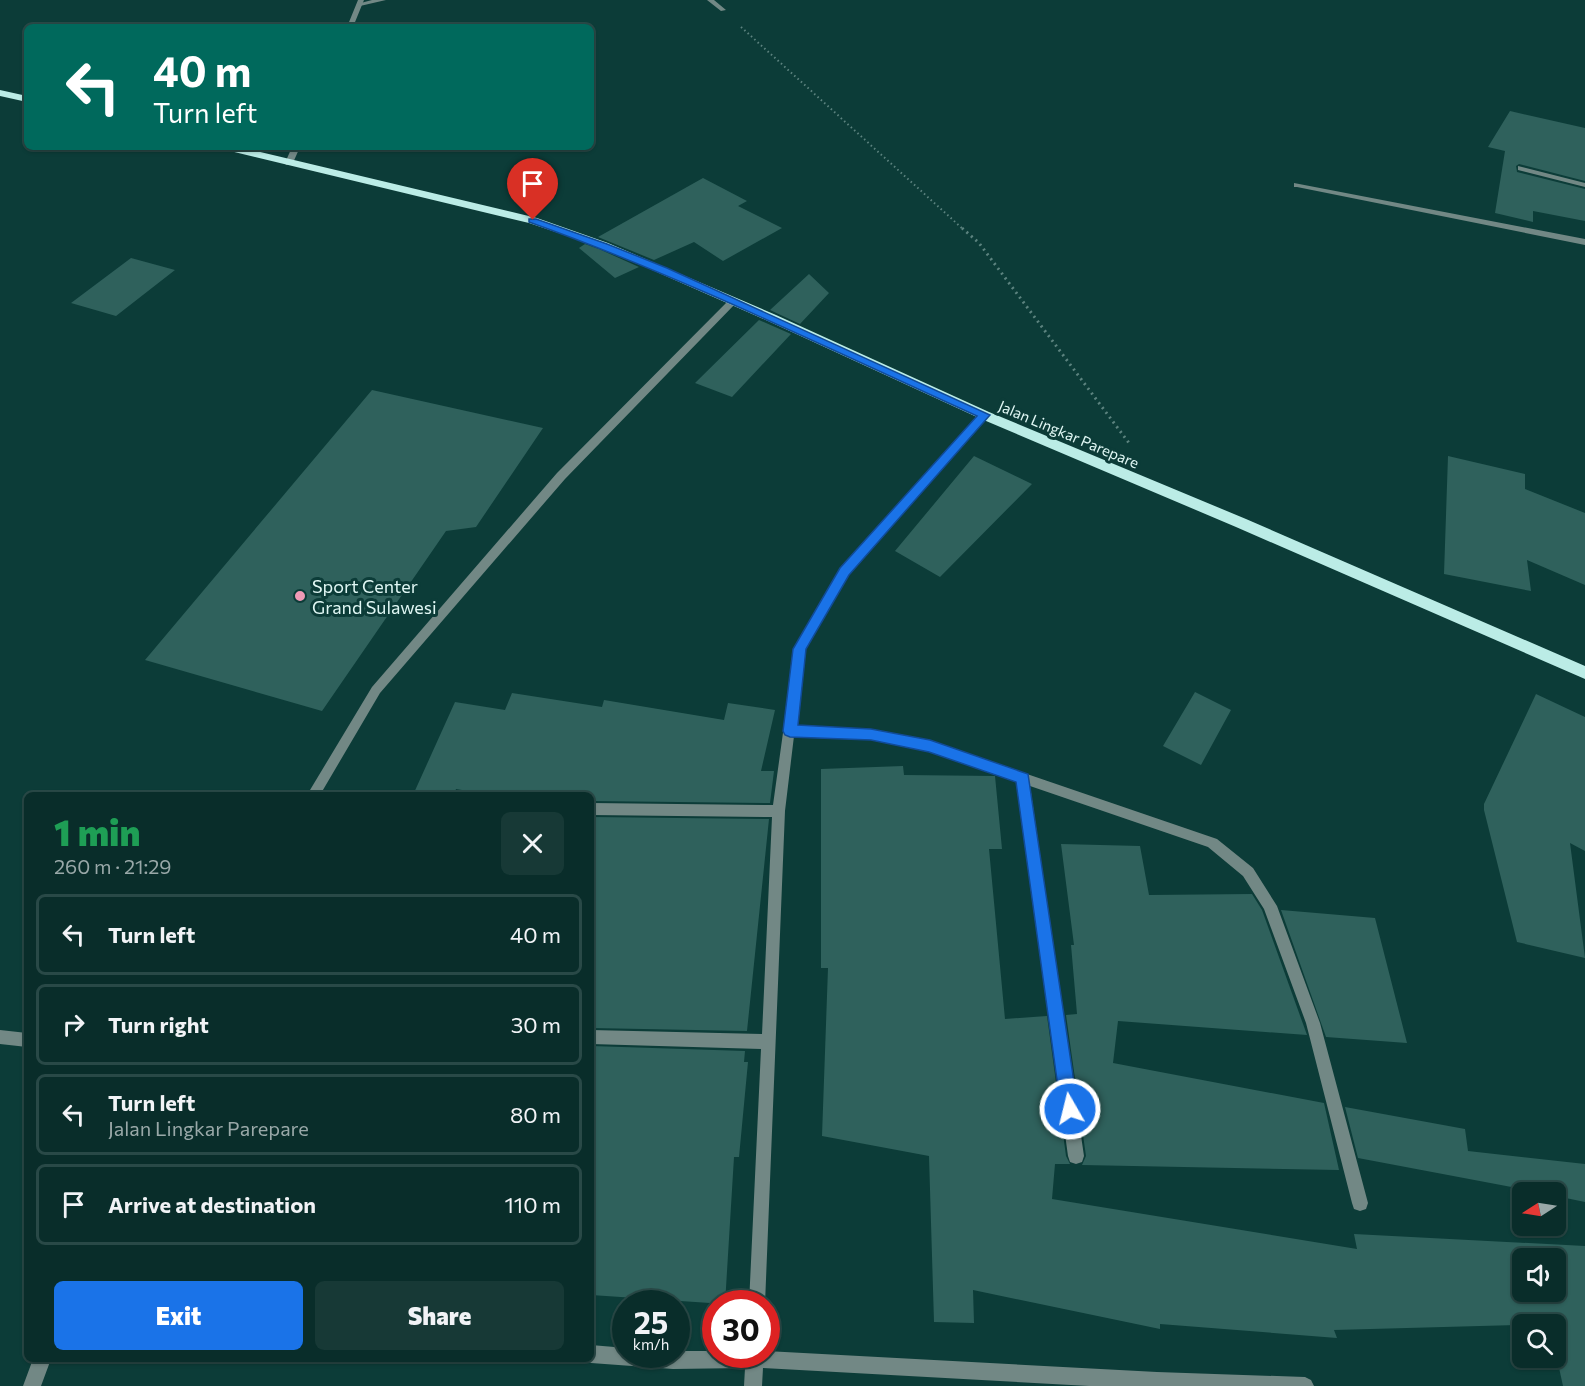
<!DOCTYPE html>
<html lang="en">
<head>
<meta charset="utf-8">
<style>
  :root { --surface:#092d2a; --page:#173936; --text:#f1f3f6; --muted:#99a8a8; --line:#294947; --accent:#1a73e8 }
  body { margin:0; font-family:Commissioner,sans-serif; background:var(--page); color:var(--text); height:100vh; display:flex; flex-direction:column; font-size:22px; white-space:nowrap }
  * { box-sizing:border-box; margin:0 }
  p { font-size:20px; color:var(--muted) }
  .icon { flex:none; width:33px; height:33px; fill:none; stroke:currentColor; stroke-width:2; stroke-linecap:round; stroke-linejoin:round }
  .map { position:relative; flex:1; overflow:hidden }
  .panel { position:absolute; left:24px; top:792px; width:570px; height:570px; display:flex; flex-direction:column; background:var(--surface); border-radius:9px; box-shadow:0 2px 4px #0004,0 0 0 2px var(--line) }
  .panel>* { flex:none }
  .hud { position:absolute; left:24px; top:24px; width:570px; height:126px; border-radius:9px; box-shadow:0 2px 4px #0004,0 0 0 2px var(--line); background:#00695c; color:#fff; overflow:hidden }
  .needle { width:39px; rotate:258deg }
  .controls { position:absolute; left:1512px; top:1182px; display:grid; gap:12px }
  .controls a { display:grid; place-items:center; width:54px; height:54px; border-radius:9px; background:var(--surface); box-shadow:0 2px 4px #0004,0 0 0 2px var(--line); font-size:30px }
  .speed { position:absolute; left:612px; top:1290px; display:flex; gap:12px; font-size:30px; font-weight:700; text-align:center }
  .speed>* { display:grid; place-content:center; width:78px; height:78px; border-radius:50%; background:var(--surface); box-shadow:0 2px 4px #0004,0 0 0 2px var(--line); line-height:1 }
  .speed small { font-size:15px; font-weight:400 }
  .speed .limit { border:9px solid #d22; background:#fff; color:#111 }
  .pin { position:absolute; display:grid; place-items:center; width:51px; height:51px; color:#fff; margin:-62px -26px; border-radius:50% 50% 50% 0; rotate:-45deg; box-shadow:0 0 6px #0007 }
  .pin .icon { rotate:45deg }
  .me { position:absolute; width:66px; margin:-33px; rotate:352deg; stroke-linejoin:round; filter:drop-shadow(0 0 4px #0008) }
  .turn { display:flex; align-items:center; gap:21px; height:126px; padding:0 30px; font-size:27px }
  .turn .icon { width:78px; height:78px; stroke-width:2.5 }
  .turn b { display:block; font-size:42px; line-height:51px }
  .round { display:grid; place-items:center; flex:none; width:63px; height:63px; border-radius:9px; background:var(--page) }
  .summary { display:flex; align-items:center; justify-content:space-between; height:102px; padding:0 30px }
  h1 { font-size:36px; font-weight:800; line-height:45px; color:#1e9e55 }
  .cta { display:flex; gap:12px; margin-top:auto; padding:12px 30px }
  .cta a { flex:1; height:69px; border-radius:9px; background:var(--accent); color:#fff; font-size:24px; font-weight:800; line-height:69px; text-align:center }
  .cta a+a { background:var(--page); color:var(--text) }
  ul { padding:0; list-style:none }
  li { display:flex; align-items:center; gap:18px; height:81px; margin:0 12px 9px; padding:0 18px; border:3px solid var(--line); border-radius:9px }
  li div { flex:1 }
  li b { display:block; font-size:22px }
  li em { font-style:normal }
  .map>svg:first-child { display:block }
</style>
</head>
<body>
<div class="map">
<svg width="1585" height="1386" viewBox="0 0 1585 1386">
  <rect width="100%" height="100%" fill="#0c3c38"/>
  <!-- building -->
  <path fill="#2f615c" fill-rule="evenodd" d="M1510 111 1585 128V181L1519 164 1516 166 1517 172 1585 189V221L1533 211V222L1495 213 1505 151 1488 147Z
    M703 178 747 201 738 206 782 228 723 261 694 242 654 260 598 237Z
    M585 244 599 249 639 267 615 278 579 248Z
    M131 258 175 270 116 316 71 303Z
    M809 274 829 293 800 324 770 310Z
    M759 320 791 334 732 397 695 383Z
    M372 390 543 428 476 527 446 531 322 711 145 660Z
    M974 456 1032 484 940 577 895 551Z
    M1448 456 1525 474V489L1585 513V585L1527 560 1531 591 1444 574Z
    M1195 692 1231 710 1201 765 1163 746Z
    M512 693 602 707 604 700 724 720 728 703 775 710 761 771H774L770 803 591 801V795H492L456 789 454 795H413L455 702 505 710Z
    M1536 694 1585 717V851L1570 843 1585 958 1517 942 1484 810V804Z
    M903 766 904 775 995 776 1002 849H989L1005 1019 1047 1016 1066 1156 1070 1164H1055L1052 1199 1357 1249 1354 1234 1585 1246V1386H1563L1556 1354V1324L1334 1330 1337 1338 1160 1324V1329L973 1290 974 1323 934 1322 929 1156 822 1136 828 968H821V769ZM1522 1258H1556V1292H1522Z
    M591 817 769 819 747 1031 591 1028Z
    M1061 844 1140 846 1149 895 1252 894 1262 910 1307 1035 1118 1021 1113 1063 1324 1103 1339 1170 1082 1165 1086 1156 1066 1015 1077 1014 1071 945H1074Z
    M1281 910 1375 918 1407 1043 1326 1037Z
    M591 1046 745 1051 744 1062H748L739 1157H734L725 1304 591 1295Z
    M1345 1107 1465 1129 1468 1151 1585 1164V1202L1556 1196V1192H1538L1358 1158Z"/>
  <g fill="none" stroke-linecap="round" stroke-linejoin="round">
    <!-- path-far1 -->
    <path stroke="#5c837f" stroke-width="2" stroke-dasharray="1.5 3" stroke-linecap="butt" d="M741 27 964 230"/>
    <!-- path -->
    <path stroke="#5c837f" stroke-width="3" stroke-dasharray="2 4" stroke-linecap="butt" d="M962 228 979 243 1129 443"/>
    <!-- minor -->
    <path fill="#728885" fill-rule="evenodd" d="M372 0H386L360 6 357 4Z
      M707 0H714L726 10 721 11Z
      M1518 166 1585 183V187L1518 170Z
      M1294 183 1585 239V245L1297 187H1294Z
      M733 298 736 299V303L565 479 380 693 320 795H307L372 687 557 473 730 299Z
      M984 412 989 415 987 417 848 575 805 649 796 726 871 729 930 741 1217 839 1253 868 1277 906 1320 1023 1368 1203 1366 1209 1360 1211 1354 1209 1352 1203 1306 1023 1264 909 1243 876 1208 847 1030 786 1084 1156 1082 1162 1076 1164 1070 1162 1068 1156 1017 781 930 751 871 739 794 736 785 811 765 1304H749L761 1049 591 1044V1030L762 1034 772 817 591 815V803L773 805 795 646 840 569 981 413Z
      M0 1030 27 1033V1047L0 1044Z
      M591 1345 626 1348V1354H676V1351H716V1354H766V1351L1157 1372 1305 1377 1311 1380 1314 1386H1089L763 1368 762 1386H744L745 1368 673 1369 591 1363 584 1359H591Z
      M33 1359H51L41 1386H23Z"/>
    <!-- tertiary -->
    <path fill="#728885" fill-rule="evenodd" d="M358 0H364L353 27H347Z
      M292 147H300L292 165H286L285 163Z"/>
    <!-- trunk -->
    <path fill="#bbece6" fill-rule="evenodd" d="M0 90 27 96V102L0 96Z
      M221 147H239L537 218 608 243 776 315 989 412 1246 519 1585 666V679L1236 527 979 418 768 321 600 247 529 223 226 150Z"/>
  </g>
  <!-- route -->
  <path fill="#1a73e8" stroke="#114b97" stroke-width="1.5" d="M529 219H536L607 244 667 268 990 415 849 575 806 649 798 725 871 729 930 740 1028 774 1078 1109 1076 1115 1070 1118 1063 1115 1061 1109 1016 782 929 752 871 740 790 737 785 735 783 731 793 649 840 568 977 416C829 349 683 277 529 222Z"/>
  <!-- markers -->
  <circle fill="#f09ab6" stroke="#0c3c38" stroke-width="2" cx="300" cy="596" r="6"/>
  <g text-anchor="middle" dominant-baseline="central" stroke-width="6" stroke-linejoin="round" paint-order="stroke">
    <!-- far-street labels -->
    <g font-size="15" fill="#e0f7f4" stroke="#0c3c38">
      <text transform="translate(1069 434) rotate(23)">Jalan Lingkar Parepare</text>
    </g>
    <!-- poi labels -->
    <g font-size="18" fill="#e0f7f4" stroke="#0c3c38" text-anchor="start">
      <text x="312" y="586">Sport Center<tspan x="312" dy="21">Grand Sulawesi</tspan></text>
    </g>
  </g>
</svg>
<div class="controls">
<a><svg class="needle" viewBox="-14 -14 28 28"><path d="M0-13l5 13h-10z" fill="#e53935"/><path d="M0 13l5-13h-10z" fill="#99a8a8"/></svg></a>
<a><svg class="icon" aria-label="sound" viewBox="0 0 24 24"><path d="M4 9h4l5-4v14l-5-4H4zM17 9q2 3 0 6"/></svg></a>
<a><svg class="icon" aria-label="search" viewBox="0 0 24 24"><circle cx="10" cy="10" r="6"/><path d="M15 15l6 6"/></svg></a>
</div>
<div class="speed"><div>25<small>km/h</small></div><div class="limit">30</div></div>
<div class="pin" style="left:533px;top:220px;background:#d93025"><svg class="icon" aria-label="arrive" viewBox="0 0 24 24"><path d="M6 21V4h12l-3 4 3 4H6"/></svg></div>
<svg class="me" style="left:1070px;top:1109px" viewBox="-20 -20 40 40"><circle r="17" fill="#1a73e8" stroke="#fff" stroke-width="3"/><path d="M0-11L8 9 0 5-8 9z" fill="#fff"/></svg>
<div class="hud">
<div class="turn"><svg class="icon" aria-label="left" viewBox="0 0 24 24"><path d="M17 20v-9H6M10 6l-5 5 5 5"/></svg><div><b>40 m</b>Turn left</div></div>
</div>
<section class="panel">
<div class="summary"><div><h1>1 min</h1><p>260 m · 21:29</p></div><a class="round"><svg class="icon" aria-label="close" viewBox="0 0 24 24"><path d="M6 6l12 12M18 6L6 18"/></svg></a></div>
<ul>
<li><svg class="icon" aria-label="left" viewBox="0 0 24 24"><path d="M17 20v-9H6M10 6l-5 5 5 5"/></svg><div><b>Turn left</b></div><em>40 m</em></li>
<li><svg class="icon" aria-label="right" viewBox="0 0 24 24"><path d="M7 20v-9h11M14 6l5 5-5 5"/></svg><div><b>Turn right</b></div><em>30 m</em></li>
<li><svg class="icon" aria-label="left" viewBox="0 0 24 24"><path d="M17 20v-9H6M10 6l-5 5 5 5"/></svg><div><b>Turn left</b><p>Jalan Lingkar Parepare</p></div><em>80 m</em></li>
<li><svg class="icon" aria-label="arrive" viewBox="0 0 24 24"><path d="M6 21V4h12l-3 4 3 4H6"/></svg><div><b>Arrive at destination</b></div><em>110 m</em></li>
</ul>
<div class="cta"><a>Exit</a><a>Share</a></div>
</section>
</div>
</body>
</html>
